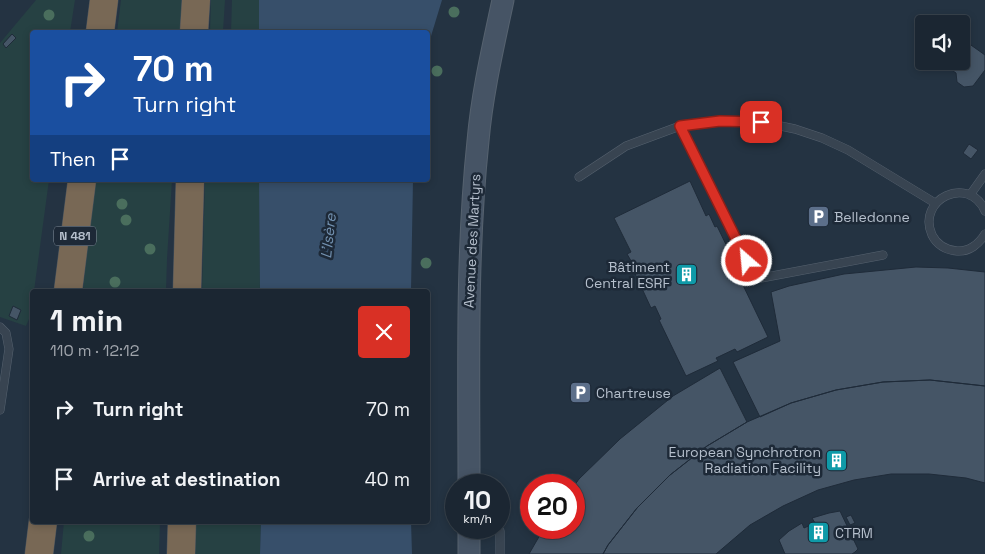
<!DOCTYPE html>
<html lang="en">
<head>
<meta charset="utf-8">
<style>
  :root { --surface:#1b2632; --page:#28323e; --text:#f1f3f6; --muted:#a0a5ac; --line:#39434d }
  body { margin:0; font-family:"Space Grotesk",sans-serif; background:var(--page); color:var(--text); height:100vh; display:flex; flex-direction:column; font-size:19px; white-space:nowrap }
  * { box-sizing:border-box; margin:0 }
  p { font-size:16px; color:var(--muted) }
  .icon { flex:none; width:28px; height:28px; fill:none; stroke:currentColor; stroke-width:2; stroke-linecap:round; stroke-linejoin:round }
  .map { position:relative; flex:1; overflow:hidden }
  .drawer { position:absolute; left:30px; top:289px; width:400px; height:235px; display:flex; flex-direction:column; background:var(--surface); border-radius:5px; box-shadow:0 2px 8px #0003,0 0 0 1px var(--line) }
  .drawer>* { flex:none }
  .guide { position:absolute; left:30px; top:30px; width:400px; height:152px; border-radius:5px; box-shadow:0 2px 8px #0003,0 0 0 1px var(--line); background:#1a4fa0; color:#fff; overflow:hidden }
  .buttons { position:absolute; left:915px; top:15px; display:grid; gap:10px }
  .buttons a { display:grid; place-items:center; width:55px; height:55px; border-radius:5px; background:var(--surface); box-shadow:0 2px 8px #0003,0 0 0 1px var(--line); font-size:25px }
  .speed { position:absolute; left:445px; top:474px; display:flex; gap:10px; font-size:25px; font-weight:700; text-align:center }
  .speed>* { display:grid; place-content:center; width:65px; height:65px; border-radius:50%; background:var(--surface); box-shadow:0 2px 8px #0003,0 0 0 1px var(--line); line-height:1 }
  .speed small { font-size:12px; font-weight:400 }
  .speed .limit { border:8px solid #d22; background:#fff; color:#111 }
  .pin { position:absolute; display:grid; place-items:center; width:42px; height:42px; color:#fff; margin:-21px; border-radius:10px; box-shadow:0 2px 8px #0006 }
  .me { position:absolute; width:55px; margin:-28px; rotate:333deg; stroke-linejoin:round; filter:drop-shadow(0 0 4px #0008) }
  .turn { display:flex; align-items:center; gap:18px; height:105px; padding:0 20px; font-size:22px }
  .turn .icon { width:65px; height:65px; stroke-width:2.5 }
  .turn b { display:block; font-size:35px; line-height:42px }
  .then { display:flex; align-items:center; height:48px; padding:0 20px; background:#0003; gap:10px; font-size:19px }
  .round { display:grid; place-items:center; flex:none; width:52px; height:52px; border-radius:5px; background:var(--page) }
  .overview { display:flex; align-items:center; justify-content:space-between; height:85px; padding:0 20px }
  h1 { font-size:30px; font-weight:700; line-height:38px }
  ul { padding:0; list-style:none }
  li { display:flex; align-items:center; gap:15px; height:70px; padding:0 20px }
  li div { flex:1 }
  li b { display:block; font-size:19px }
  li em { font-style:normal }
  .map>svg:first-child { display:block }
</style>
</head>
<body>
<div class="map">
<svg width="985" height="554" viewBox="0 0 985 554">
  <rect width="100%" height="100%" fill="#243342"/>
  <!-- green -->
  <path fill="#264143" d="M36 0H75L70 32H32V180H49L34 291H32C32 304 32 315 26 326L0 317V43Z
    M121 0H184L182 32H117Z
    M211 0H225L223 32H210Z
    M232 0H259V32H231Z
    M94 180H172L167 259 166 291H83L91 203Z
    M205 180H259L260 291H202Z
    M64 521H160L159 554H61Z
    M194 521H261L260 554H193Z"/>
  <!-- water -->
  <path fill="#374f6a" d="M259 0H442L428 46V32H259Z
    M259 180H413L411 291H260Z
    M261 521H411L412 554H260Z"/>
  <!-- building -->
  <path fill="#455566" stroke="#1f2b39" d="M12 34 16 38 6 48 3 44Z
    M961 38 985 55V70L973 86 964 87 957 82 956 73 940 62 961 61Z
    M969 144 978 150 971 159 963 153Z
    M690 181 706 216 709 214 715 227 717 226 737 267 733 269 739 282 741 281 768 337 737 352 735 349 716 358 718 361 686 376 659 320 661 319 655 306 651 308 632 267 634 266 627 254 631 252 614 218Z
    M916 267 948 268 985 272V386L930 380 883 382 836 390 791 403 760 417 733 362 780 341 771 292 789 286 844 274Z
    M13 306 21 310 17 320 9 316Z
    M720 368 747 422 707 446 670 475 637 508 608 545 603 554H529L544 528H574V486L579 479 620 439 673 396Z
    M930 380 985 386V483L966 478 929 474H891L854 480 818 490 783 506 750 525 716 554H603L608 545 637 508 670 475 707 446 747 422 791 403 836 390 883 382Z
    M840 511 858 549 855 552 852 554H785L779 540 789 531 802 523 804 528 815 523 812 518 829 513Z
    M851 515 855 523 850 525 846 517Z"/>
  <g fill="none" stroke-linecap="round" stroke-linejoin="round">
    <defs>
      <path id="lane" d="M680 126 756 279 883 255
        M579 177 626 146 680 126 720 121 761 122 795 129 822 138 848 150 935 203
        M970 195 985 174
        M985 211C969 174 916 199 932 235 937 245 946 250 957 251 969 252 979 244 985 234
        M0 327 6 333 9 349 0 410
        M500 531V554"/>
      <path id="secondary" d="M469 485C469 371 466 255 478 141 482 94 493 47 503 0
        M469 528V554"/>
      <path id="highway" d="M100 32 104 0
        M194 32 196 0
        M68 291 82 180
        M187 291 190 180
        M39 554 43 521
        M181 554 182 521"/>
    </defs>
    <!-- lane casing -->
    <use href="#lane" stroke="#56626f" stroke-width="9"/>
    <!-- secondary casing -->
    <use href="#secondary" stroke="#56626f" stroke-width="23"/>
    <!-- highway casing -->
    <use href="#highway" stroke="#434f5c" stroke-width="29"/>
    <!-- lane -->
    <use href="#lane" stroke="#384451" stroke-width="8"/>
    <!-- secondary -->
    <use href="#secondary" stroke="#465465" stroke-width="21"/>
    <!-- highway -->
    <use href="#highway" stroke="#786855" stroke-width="28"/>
  </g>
  <!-- trees -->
  <g fill="#4a6e5d">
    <circle cx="454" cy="12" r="5.5"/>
    <circle cx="49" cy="15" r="5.5"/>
    <circle cx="437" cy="71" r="5.5"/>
    <circle cx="122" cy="204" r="5.5"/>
    <circle cx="126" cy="220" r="5.5"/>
    <circle cx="150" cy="249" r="5.5"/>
    <circle cx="426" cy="263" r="5.5"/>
    <circle cx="115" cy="282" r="5.5"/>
    <circle cx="89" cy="536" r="5.5"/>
  </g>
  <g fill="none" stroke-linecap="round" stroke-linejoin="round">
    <defs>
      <path id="route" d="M747 261 680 126 720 121 761 122"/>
    </defs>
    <!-- route casing -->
    <use href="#route" stroke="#8d1f18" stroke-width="12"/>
    <!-- route -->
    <use href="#route" stroke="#d93025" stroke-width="9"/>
  </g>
  <!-- icons -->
  <defs>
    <symbol id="parking-square" viewBox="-11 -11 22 22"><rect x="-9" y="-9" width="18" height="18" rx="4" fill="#5c6f8a" stroke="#1d2937"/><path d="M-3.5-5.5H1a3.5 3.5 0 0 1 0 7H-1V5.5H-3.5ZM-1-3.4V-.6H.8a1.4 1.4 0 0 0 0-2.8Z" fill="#fff"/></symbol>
    <symbol id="building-square" viewBox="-11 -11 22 22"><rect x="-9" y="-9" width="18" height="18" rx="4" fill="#0f9aa8" stroke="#1d2937"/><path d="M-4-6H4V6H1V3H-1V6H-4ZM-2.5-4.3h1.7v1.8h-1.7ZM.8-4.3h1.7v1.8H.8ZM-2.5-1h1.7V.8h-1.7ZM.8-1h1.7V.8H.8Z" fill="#fff"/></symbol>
  </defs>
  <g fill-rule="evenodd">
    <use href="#parking-square" x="806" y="204" width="25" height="25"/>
    <use href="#building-square" x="674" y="262" width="25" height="25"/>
    <use href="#parking-square" x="568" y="380" width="25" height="25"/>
    <use href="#building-square" x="824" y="448" width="25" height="25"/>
    <use href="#building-square" x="806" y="520" width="25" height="25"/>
  </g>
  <g text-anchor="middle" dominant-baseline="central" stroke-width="5" stroke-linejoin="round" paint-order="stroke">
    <!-- shield labels -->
    <rect fill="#1d2937" stroke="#87929f" stroke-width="1" x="54" y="226.5" width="42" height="19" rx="4"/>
    <g font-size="12" font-weight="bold" fill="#b5bfcc">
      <text x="75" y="236">N 481</text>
    </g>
    <!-- poi labels -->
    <g font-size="14" fill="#b5bfcc" stroke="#1d2937" text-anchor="start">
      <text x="834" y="217">Belledonne</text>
      <text x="670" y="267" text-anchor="end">Bâtiment<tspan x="670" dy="16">Central ESRF</tspan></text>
      <text x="596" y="393">Chartreuse</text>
      <text x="821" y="452" text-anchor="end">European Synchrotron<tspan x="821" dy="16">Radiation Facility</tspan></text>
      <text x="835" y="533">CTRM</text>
    </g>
    <!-- street labels -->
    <g font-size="14" fill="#b5bfcc" stroke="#1d2937">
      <text transform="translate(472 241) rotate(-87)">Avenue des Martyrs</text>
    </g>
    <!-- water labels -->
    <g font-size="15" font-style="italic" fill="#7392b1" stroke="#1d2937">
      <text transform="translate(328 236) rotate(-84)">L'Isère</text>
    </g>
  </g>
</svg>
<div class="buttons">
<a><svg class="icon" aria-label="sound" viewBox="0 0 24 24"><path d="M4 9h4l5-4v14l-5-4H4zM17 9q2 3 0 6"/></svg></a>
</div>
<div class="speed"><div>10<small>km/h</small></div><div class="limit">20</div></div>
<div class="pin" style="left:761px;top:122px;background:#d93025"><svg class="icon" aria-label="arrive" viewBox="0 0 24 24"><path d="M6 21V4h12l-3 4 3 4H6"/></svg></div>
<svg class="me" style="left:747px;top:261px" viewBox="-20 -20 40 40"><circle r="17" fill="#d93025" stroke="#fff" stroke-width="3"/><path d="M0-11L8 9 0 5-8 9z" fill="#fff"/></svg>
<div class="guide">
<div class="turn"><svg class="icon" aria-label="right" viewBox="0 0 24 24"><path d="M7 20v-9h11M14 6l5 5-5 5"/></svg><div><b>70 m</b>Turn right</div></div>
<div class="then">Then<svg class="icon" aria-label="arrive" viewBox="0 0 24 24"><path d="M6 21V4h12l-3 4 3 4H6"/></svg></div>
</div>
<section class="drawer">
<div class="overview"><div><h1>1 min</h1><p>110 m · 12:12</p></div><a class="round" style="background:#d93025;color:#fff"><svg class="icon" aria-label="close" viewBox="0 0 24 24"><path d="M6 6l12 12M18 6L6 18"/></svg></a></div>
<ul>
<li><svg class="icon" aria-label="right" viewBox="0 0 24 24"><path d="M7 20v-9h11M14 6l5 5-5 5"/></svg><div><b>Turn right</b></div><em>70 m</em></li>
<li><svg class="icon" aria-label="arrive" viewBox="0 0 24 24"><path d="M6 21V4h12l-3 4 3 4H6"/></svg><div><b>Arrive at destination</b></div><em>40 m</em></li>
</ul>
</section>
</div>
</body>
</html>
